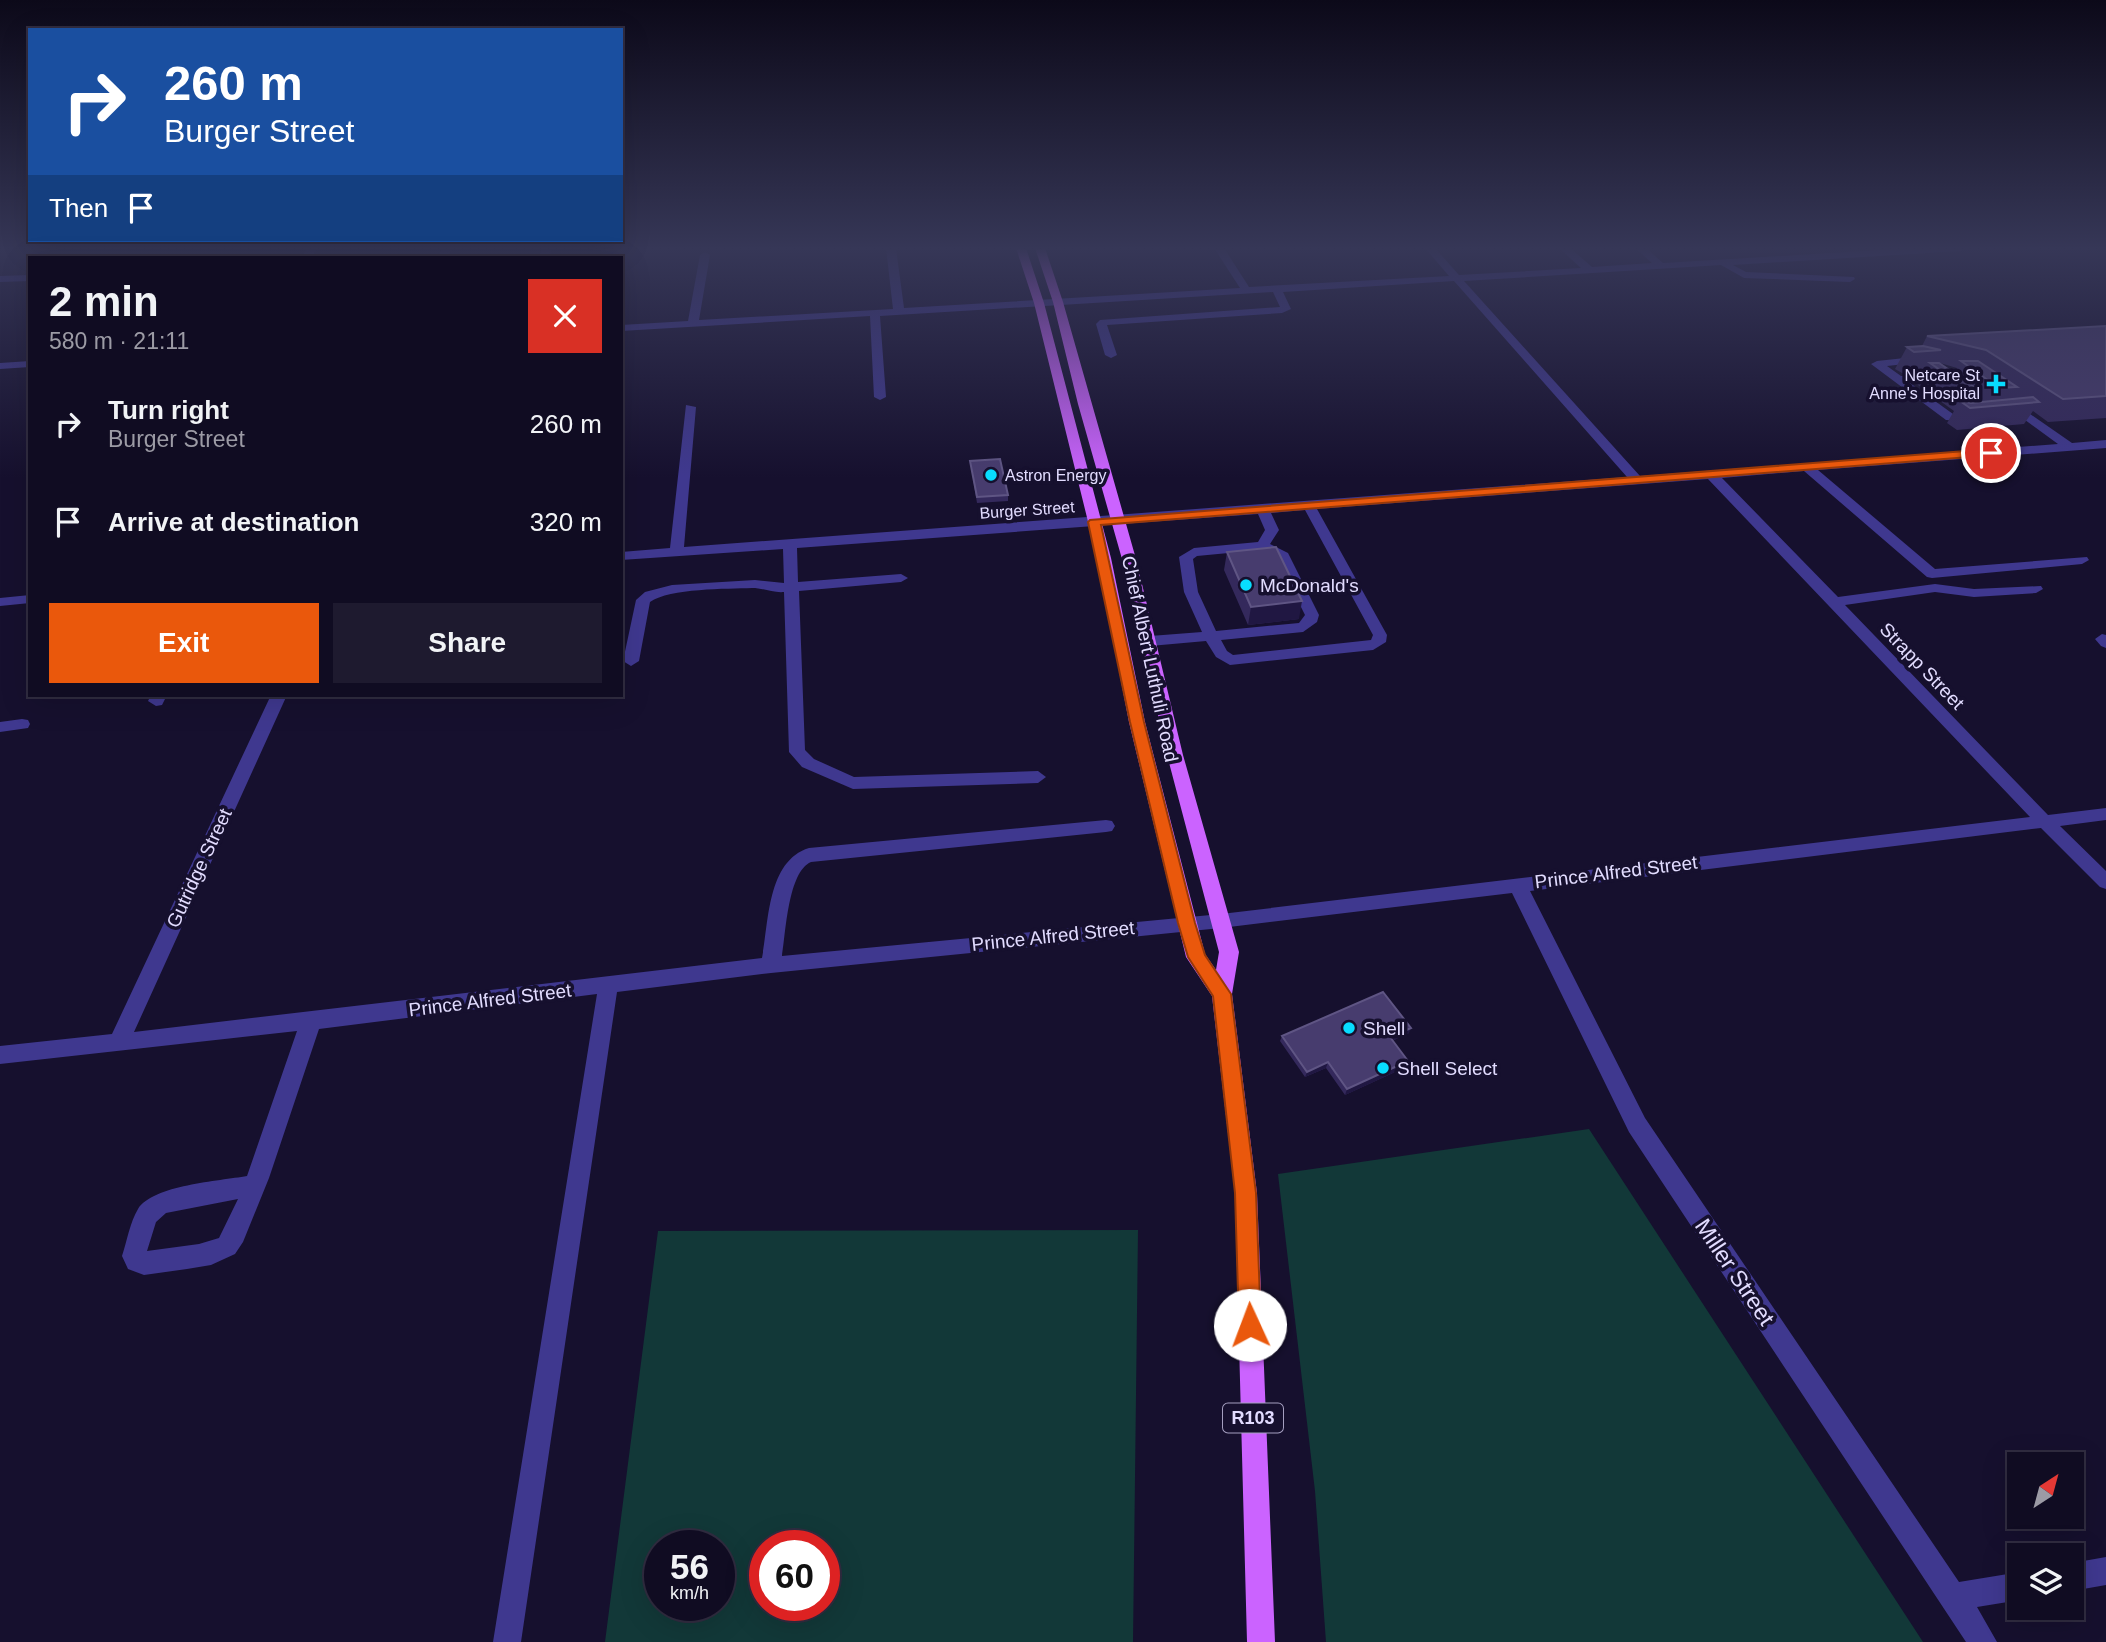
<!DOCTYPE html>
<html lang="en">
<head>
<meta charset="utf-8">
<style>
  :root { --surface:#100c22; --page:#1e1a2f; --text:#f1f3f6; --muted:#9c9ba5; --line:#302c40; --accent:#ea580c }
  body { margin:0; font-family:Arial,sans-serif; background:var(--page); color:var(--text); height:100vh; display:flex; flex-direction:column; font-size:26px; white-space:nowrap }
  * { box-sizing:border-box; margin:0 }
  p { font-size:23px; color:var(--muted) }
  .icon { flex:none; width:38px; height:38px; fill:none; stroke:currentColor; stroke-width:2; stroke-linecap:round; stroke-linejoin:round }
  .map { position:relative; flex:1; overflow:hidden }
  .drawer { position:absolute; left:28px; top:256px; width:595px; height:441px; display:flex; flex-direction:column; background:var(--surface); border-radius:0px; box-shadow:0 7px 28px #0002,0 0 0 2px var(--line) }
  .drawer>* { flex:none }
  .hud { position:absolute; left:28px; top:28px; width:595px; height:214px; border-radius:0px; box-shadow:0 7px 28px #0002,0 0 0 2px var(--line); background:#1a4fa0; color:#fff; overflow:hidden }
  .needle { width:46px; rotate:36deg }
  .controls { position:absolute; left:2007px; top:1452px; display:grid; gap:14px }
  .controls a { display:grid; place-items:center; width:77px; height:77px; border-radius:0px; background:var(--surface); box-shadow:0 7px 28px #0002,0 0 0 2px var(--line); font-size:35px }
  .speed { position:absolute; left:644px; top:1530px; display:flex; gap:14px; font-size:35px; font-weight:700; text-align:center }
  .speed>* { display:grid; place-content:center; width:91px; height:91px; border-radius:50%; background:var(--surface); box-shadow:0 7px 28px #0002,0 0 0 2px var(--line); line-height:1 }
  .speed small { font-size:18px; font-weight:400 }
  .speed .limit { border:10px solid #d22; background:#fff; color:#111 }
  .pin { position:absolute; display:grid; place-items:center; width:60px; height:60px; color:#fff; margin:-30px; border:4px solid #fff; border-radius:50%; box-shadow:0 2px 7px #0007 }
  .me { position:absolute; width:77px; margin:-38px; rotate:358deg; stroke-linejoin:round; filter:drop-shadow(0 0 5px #0008) }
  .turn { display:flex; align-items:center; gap:24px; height:147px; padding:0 21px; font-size:32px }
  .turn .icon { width:91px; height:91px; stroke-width:2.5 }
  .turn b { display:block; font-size:49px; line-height:60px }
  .then { display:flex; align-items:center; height:66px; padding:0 21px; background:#0003; gap:14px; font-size:26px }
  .round { display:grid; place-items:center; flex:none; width:74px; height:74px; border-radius:0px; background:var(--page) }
  .summary { display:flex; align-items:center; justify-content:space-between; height:119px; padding:0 21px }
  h1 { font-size:42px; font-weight:700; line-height:52px }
  .cta { display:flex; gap:14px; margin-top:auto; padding:14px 21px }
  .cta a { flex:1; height:80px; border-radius:0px; background:var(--accent); color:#fff; font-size:28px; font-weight:700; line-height:80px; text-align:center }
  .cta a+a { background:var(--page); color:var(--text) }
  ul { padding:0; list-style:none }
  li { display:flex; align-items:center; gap:21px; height:98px; padding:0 21px }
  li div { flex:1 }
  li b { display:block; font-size:26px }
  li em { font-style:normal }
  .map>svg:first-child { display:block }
</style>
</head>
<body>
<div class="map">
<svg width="2106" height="1642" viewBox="0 0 2106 1642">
  <rect width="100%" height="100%" fill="#16102e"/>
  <!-- green -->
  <path fill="#123838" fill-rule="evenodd" d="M1589 1129 1923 1642H1326L1315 1491 1278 1174Z
    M1138 1230 1133 1642H605L658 1231ZM660 1545H719V1605H660ZM765 1545H824V1605H765Z"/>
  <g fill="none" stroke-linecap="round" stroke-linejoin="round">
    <!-- minor -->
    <path fill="#3f388f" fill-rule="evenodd" d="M308 248H318L311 257H301Z
      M442 248H452L448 257H438Z
      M542 248H552L549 257H539Z
      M886 248H896L904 308 1240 288 1214 248H1224L1249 287 1449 276 1425 248H1435L1459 275 1581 268 1559 248H1570L1592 267 1652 263 1635 248H1646L1663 263 1914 248H1966L1961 251 1733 265 1746 272 1854 277 1855 279 1850 282 1744 278 1721 265 1464 281 1640 476 2058 444 2006 406V402L2010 400 2072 443 2106 440V448L1818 470 1935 569 2087 557 2089 560 2082 564 1932 578 1927 577 1804 471 1722 478 1838 597 1935 584 1974 589 2041 586 2043 589 2036 593 1974 597 1935 592 1845 605 2048 815 2106 808V820L2060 826 2106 871V889L2100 887 2041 828 1530 891 1645 1118 1959 1582 2020 1572V1600L1977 1607 1997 1642H1966L1629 1132 1512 893 1221 928 771 973 617 992 521 1642H493L597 994 319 1029 269 1178 243 1242 235 1254 211 1265 187 1269 144 1275 128 1269 122 1256C127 1241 130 1222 138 1209 153 1185 219 1181 247 1176L297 1031 0 1064V1046L112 1034 271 695H287L134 1032 762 958C769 922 767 861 809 848L1106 820 1112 821 1115 826 1112 831 1106 832 811 862C788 872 786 932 782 956L1221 914 2030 817 1708 479 1317 509 1387 635 1386 642 1373 650 1230 665 1216 657 1206 641 1150 646 1143 641 1150 636 1202 632 1184 592 1179 557 1194 548 1258 542 1265 530 1258 514 797 548 798 582 901 574 908 578 901 582 799 591 805 750 814 759 854 777 1038 771 1046 777 1038 783 853 789 802 767 789 752 784 592C773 593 763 588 752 588 727 589 670 588 650 602L639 661 631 666 623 661 636 600 645 592 672 585 755 580 784 583 783 549 621 560V552L670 548 686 405 696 407 684 547 1627 477 1454 281 1283 292 1291 309 1282 313 1107 325 1117 355 1111 358 1105 355 1096 324 1100 320 1280 307 1273 292 880 316 886 397 880 400 874 397 870 316 621 331V325L688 321 700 255 705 252 710 255 699 320 893 309ZM1305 510 1373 635 1371 640 1233 655 1227 651 1221 640 1303 632 1317 622 1319 615 1288 553 1270 544 1279 530 1271 513ZM1260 550 1277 559 1305 615 1299 623 1216 631 1198 592 1193 559 1197 556ZM238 1199 219 1238 199 1244 147 1251 156 1222 166 1213Z
      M30 275V281L0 282V276Z
      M1905 358 1929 364 1923 367 1905 364 1887 366 1901 376H1949L1951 378 1945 381 1910 383 1953 414 1975 415V421L1946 420 1871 364 1877 361Z
      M30 361V367L0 369V363Z
      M30 595V603L0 606V598Z
      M2102 634 2106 635V648L2101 646 2095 639Z
      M151 695H167L162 705 156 706 148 701Z
      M22 719 28 720 30 724 28 728 0 732V722Z
      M2106 1557V1585L2072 1591V1563Z"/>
    <!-- major -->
    <path fill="#cb63ff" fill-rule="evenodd" d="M1016 248H1026L1044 303 1111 558 1145 722 1205 954 1216 970 1219 952 1167 755 1122 559 1078 404 1053 302 1035 248H1045L1063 302 1136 559 1183 755 1239 952 1232 994 1257 1193 1275 1642H1247L1235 1193 1212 996 1186 957 1129 722 1097 558 1034 303Z"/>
  </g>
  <!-- wall -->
  <path fill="#34295c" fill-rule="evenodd" d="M2106 326V418L2048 422 2033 411 2024 424 1957 430 1947 423 1954 411 1918 385 1925 372 1902 373 1895 369 1907 347 1922 346 1927 336ZM1940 363 1957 368 1954 373Z
    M970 461 1008 495V501L977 503Z
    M1227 552 1299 619 1248 625 1224 570Z
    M1409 1033 1392 1041 1406 1067 1345 1095 1326 1068 1305 1077 1280 1041 1282 1036Z"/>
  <!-- shaded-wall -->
  <path fill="#201742" d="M1302 601 1299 619 1248 625 1251 607Z
    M1411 1028 1409 1033 1387 1043 1390 1037Z
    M1408 1061 1406 1067 1345 1095 1347 1089Z
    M1328 1062 1326 1068 1305 1077 1307 1072Z"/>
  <!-- building -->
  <path fill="#473c6e" stroke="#5f5584" stroke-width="2" d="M2106 326V396L2063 399 1986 350 1927 336Z
    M1923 346 1941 350 1914 352 1907 347Z
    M1961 361H1978L2017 387 1999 388Z
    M1930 363H1939L1977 389H1968Z
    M2033 397 2039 402 1970 408 1960 401 1971 403Z
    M1000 459 1008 495 977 497 970 461Z
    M1276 547 1302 601 1251 607 1227 552Z
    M1383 992 1411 1028 1390 1037 1408 1061 1347 1089 1328 1062 1307 1072 1282 1036Z"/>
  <!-- sky -->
  <linearGradient id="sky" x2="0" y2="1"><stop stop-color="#0c0919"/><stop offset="0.52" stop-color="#363757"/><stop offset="1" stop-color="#363757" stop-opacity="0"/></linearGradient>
  <rect width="2106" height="478" fill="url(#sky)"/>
  <!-- route -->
  <path fill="#ea580c" stroke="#983908" stroke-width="2" d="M1991 449 1997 453 1995 455 1101 525 1144 722 1195 923 1205 955 1231 994 1256 1193 1261 1325 1258 1333 1250 1336 1242 1333 1239 1325 1235 1193 1213 996 1188 957 1178 923 1130 722 1088 522 1090 520Z"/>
  <!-- markers -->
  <g fill="#08ddff" stroke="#16102e" stroke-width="2.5">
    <path d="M1992.5 373.5h7v7h7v7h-7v7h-7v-7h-7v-7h7z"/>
    <circle cx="991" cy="475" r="7"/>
    <circle cx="1246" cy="585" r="7"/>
    <circle cx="1349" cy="1028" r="7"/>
    <circle cx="1383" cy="1068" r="7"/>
  </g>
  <g text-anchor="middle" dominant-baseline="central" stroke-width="7" stroke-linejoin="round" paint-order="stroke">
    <!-- far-poi labels -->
    <g font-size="16" fill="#e2dcff" stroke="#16102e" text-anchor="end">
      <text x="1980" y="375">Netcare St<tspan x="1980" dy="18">Anne's Hospital</tspan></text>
      <text x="1005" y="475" text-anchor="start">Astron Energy</text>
    </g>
    <!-- far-street labels -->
    <g font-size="16" fill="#e2dcff" stroke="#16102e">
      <text transform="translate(1027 510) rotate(-4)">Burger Street</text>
    </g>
    <!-- shield labels -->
    <rect fill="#16102e" stroke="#a59fc0" stroke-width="2" x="1223" y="1403.5" width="60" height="29" rx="5"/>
    <g font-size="18" font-weight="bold" fill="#e2dcff">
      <text x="1253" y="1418">R103</text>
    </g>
    <!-- poi labels -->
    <g font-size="19" fill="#e2dcff" stroke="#16102e" text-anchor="start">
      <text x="1260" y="585">McDonald's</text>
      <text x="1363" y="1028">Shell</text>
      <text x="1397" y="1068">Shell Select</text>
    </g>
    <!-- street labels -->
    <g font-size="19" fill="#e2dcff" stroke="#16102e">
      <text transform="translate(1150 659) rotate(78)">Chief Albert Luthuli Road</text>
      <text transform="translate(1922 666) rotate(46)">Strapp Street</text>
      <text transform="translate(199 868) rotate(-65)">Gutridge Street</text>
      <text transform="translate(1616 872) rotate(-7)">Prince Alfred Street</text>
      <text transform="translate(1053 936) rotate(-6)">Prince Alfred Street</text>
      <text transform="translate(490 1000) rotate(-7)">Prince Alfred Street</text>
    </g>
    <!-- near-street labels -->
    <g font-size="23" fill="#e2dcff" stroke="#16102e">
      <text transform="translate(1735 1272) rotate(56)">Miller Street</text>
    </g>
  </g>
</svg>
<div class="controls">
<a><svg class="needle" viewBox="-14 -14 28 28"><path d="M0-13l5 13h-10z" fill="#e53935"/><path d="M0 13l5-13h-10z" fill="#9c9ba5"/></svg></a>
<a><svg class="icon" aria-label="layers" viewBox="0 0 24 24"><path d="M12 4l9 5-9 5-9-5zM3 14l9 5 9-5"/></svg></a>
</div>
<div class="speed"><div>56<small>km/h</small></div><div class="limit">60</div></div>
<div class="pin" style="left:1991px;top:453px;background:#d93025"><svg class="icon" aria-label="arrive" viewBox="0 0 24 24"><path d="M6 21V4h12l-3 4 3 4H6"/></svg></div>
<svg class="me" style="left:1250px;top:1325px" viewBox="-20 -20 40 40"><circle r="19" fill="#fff"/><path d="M0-13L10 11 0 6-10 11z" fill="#ea580c"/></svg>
<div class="hud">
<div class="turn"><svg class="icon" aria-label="right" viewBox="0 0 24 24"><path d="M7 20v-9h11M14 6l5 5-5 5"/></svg><div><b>260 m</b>Burger Street</div></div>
<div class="then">Then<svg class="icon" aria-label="arrive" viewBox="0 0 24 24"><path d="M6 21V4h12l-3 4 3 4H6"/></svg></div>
</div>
<section class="drawer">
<div class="summary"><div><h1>2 min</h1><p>580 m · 21:11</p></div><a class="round" style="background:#d93025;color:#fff"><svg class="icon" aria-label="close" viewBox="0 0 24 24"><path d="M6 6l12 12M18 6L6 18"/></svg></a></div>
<ul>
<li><svg class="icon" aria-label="right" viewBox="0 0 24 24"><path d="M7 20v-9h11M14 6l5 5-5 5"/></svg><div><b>Turn right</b><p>Burger Street</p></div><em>260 m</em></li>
<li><svg class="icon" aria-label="arrive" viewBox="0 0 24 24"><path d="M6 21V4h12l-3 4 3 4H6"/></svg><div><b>Arrive at destination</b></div><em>320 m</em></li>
</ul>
<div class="cta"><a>Exit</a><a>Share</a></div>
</section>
</div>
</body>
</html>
